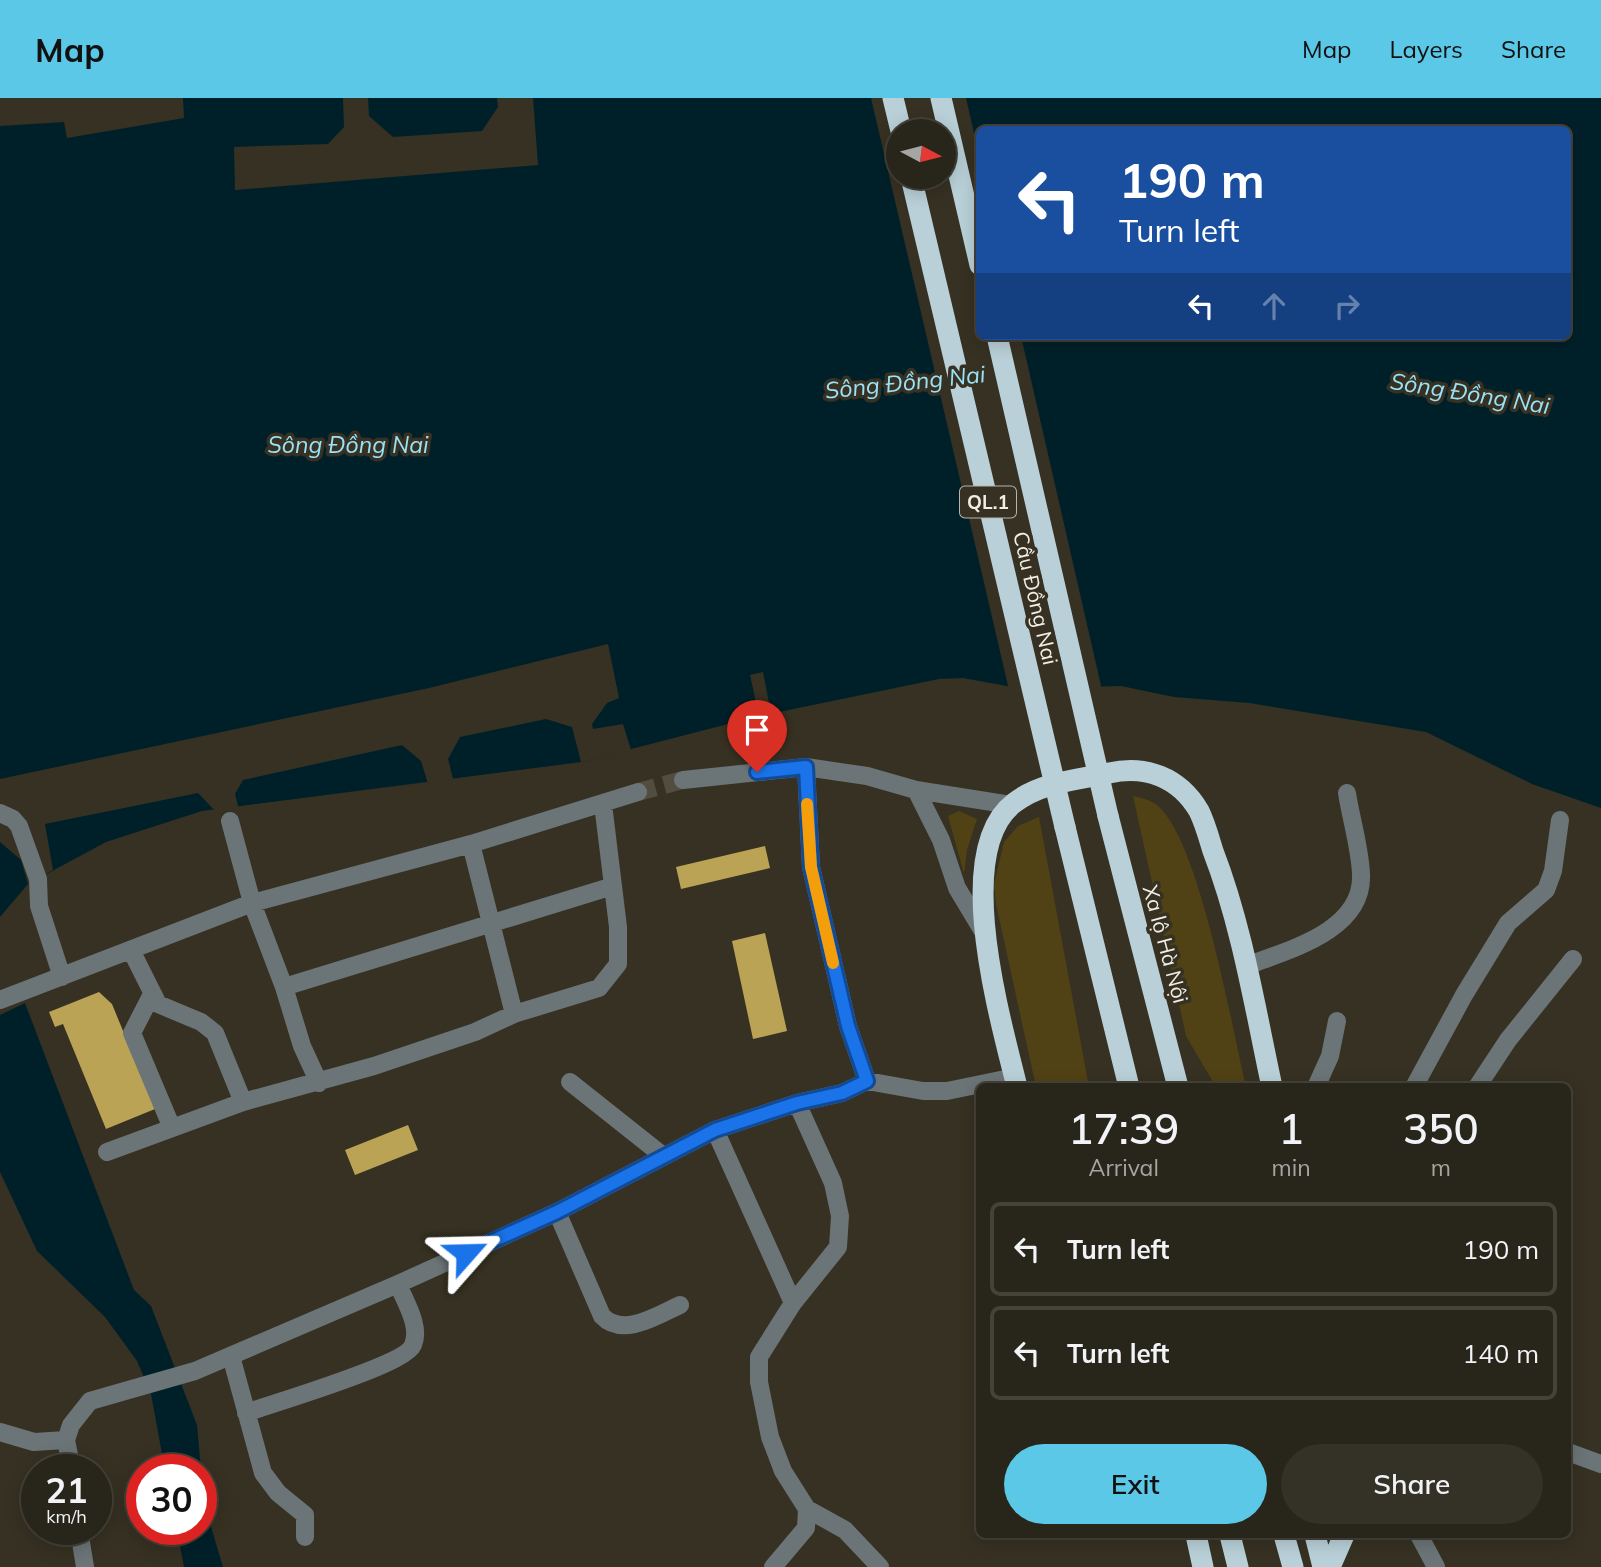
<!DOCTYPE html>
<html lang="en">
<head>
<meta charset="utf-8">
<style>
  :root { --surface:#28251a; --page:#343127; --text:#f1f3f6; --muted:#a5a5a2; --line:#444239; --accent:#5ac8e6 }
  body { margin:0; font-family:Mulish,sans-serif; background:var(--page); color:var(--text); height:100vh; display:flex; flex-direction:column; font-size:26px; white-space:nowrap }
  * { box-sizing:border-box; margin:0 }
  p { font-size:23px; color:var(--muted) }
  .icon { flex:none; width:38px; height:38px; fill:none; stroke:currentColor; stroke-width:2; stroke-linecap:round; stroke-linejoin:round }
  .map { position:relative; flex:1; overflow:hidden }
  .side { position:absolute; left:976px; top:985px; width:595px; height:455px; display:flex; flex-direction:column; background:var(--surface); border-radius:10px; box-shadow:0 4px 18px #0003,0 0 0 2px var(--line) }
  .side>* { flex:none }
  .top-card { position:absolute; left:976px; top:28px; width:595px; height:214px; border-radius:10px; box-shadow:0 4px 18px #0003,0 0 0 2px var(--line); background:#1a4fa0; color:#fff; overflow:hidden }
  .needle { width:46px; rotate:97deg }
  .controls { position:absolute; left:886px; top:21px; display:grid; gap:14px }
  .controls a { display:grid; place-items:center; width:70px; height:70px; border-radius:50%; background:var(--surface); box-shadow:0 4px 18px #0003,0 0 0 2px var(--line); font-size:35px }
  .speed { position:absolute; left:21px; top:1356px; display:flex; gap:14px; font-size:35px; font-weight:700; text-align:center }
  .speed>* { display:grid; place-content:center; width:91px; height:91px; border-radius:50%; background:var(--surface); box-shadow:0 4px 18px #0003,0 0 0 2px var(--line); line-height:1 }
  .speed small { font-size:18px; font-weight:400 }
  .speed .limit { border:10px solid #d22; background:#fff; color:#111 }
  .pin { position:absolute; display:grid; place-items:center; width:60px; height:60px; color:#fff; margin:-72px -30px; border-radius:50% 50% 50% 0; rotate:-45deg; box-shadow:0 0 7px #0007 }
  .pin .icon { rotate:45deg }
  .me { position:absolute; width:77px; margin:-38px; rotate:65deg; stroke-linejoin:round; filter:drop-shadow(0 0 5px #0008) }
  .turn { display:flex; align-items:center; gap:24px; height:147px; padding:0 28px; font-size:32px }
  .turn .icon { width:91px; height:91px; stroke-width:2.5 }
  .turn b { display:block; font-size:49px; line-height:60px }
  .lanes { display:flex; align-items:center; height:66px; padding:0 28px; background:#0003; justify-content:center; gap:35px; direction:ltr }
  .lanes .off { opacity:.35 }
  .eta { display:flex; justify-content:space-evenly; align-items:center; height:119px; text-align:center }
  .eta b { font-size:42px; font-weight:600; line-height:49px }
  .button { display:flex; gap:14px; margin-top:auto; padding:14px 28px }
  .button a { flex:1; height:80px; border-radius:42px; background:var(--accent); color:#111; font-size:28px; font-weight:600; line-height:80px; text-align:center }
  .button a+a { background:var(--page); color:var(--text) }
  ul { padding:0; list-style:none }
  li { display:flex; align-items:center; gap:21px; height:94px; margin:0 14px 10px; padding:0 14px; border:4px solid var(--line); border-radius:10px }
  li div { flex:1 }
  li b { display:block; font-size:26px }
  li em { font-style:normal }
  header { display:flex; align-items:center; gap:42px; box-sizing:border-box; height:98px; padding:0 35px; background:var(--accent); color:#111 }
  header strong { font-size:33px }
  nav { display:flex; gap:38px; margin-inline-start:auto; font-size:24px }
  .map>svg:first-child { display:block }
</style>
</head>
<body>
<header>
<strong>Map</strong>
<nav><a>Map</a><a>Layers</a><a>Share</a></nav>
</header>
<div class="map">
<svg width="1601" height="1469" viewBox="0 0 1601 1469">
  <rect width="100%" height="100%" fill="#363122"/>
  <!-- green -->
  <path fill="#504214" d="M1133 698C1141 700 1152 702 1158 708 1200 744 1232 930 1246 989H1216L1186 938Z
    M959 713 977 721 967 752 964 776 948 718Z
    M1039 719 1089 989H1036L996 806 994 786 1004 744 1018 728Z"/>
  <!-- water -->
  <path fill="#002029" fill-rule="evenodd" d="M183 0H1601V710L1532 686 1426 634 1249 605 1174 599 1121 588 1023 591 963 580 939 581 759 618 581 664 202 713 106 744 28 786 0 819V28L64 24 67 40 184 20ZM980 32H1568V238H980ZM898 33H943V79H898Z
    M25 905 134 1192 151 1208 197 1327 201 1372H165L151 1296 137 1263 105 1219 37 1153 0 1074V917Z
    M201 1378 203 1402 223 1469H184L177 1432H201Z"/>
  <!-- pier -->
  <path fill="#363122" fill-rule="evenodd" d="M343 0H368L369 18 393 39 482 33 498 9 497 0H533L538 67 235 92 234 49 328 46 344 29Z
    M871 0H966L980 61V238H1021L1102 592H1009ZM898 33H943V79H898Z
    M608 546 619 600 607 605 592 626 593 631 623 626 631 652 581 664 572 629 546 621 460 639 448 661 453 681 428 686 421 663 402 647 243 682 235 696 239 712 217 715 198 695 45 726 53 772 28 786 21 762 0 744V681L429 590Z
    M763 574 771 615 759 618 750 577Z"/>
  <!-- building -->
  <path fill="#bba355" d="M765 748 770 770 681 791 676 769Z
    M765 835 787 933 753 941 732 843Z
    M99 894 112 906 155 1011 106 1031 63 926 55 929 49 914Z
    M408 1027 418 1052 355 1077 345 1052Z"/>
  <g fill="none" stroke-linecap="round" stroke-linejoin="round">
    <!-- minor-tunnel -->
    <path stroke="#524d3f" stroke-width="18" stroke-dasharray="18 9" stroke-linecap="butt" d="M638 694 683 682"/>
    <!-- minor -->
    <path stroke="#6b7477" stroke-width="18" d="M806 669 811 769 848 928 867 983
      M683 682 806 669 867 678 916 692 1011 707
      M916 692 941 742 957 790 984 835
      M0 715 13 721 19 728 38 781 39 808 62 879
      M230 723 252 805 284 889 302 948 319 985
      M471 746 514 916
      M131 852 158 906 201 924 215 935 243 1004
      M1246 868C1288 852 1364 833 1361 776 1360 750 1351 721 1347 695
      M284 889 613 788
      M152 896 132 935 172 1030
      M0 902 252 805 471 746 638 694
      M570 984 662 1057
      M1316 989 1330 958 1337 923
      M1414 989 1464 897 1508 825 1546 792 1553 773 1560 722
      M1477 989 1508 942 1573 861
      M715 1032 793 1205
      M107 1054 243 1004 374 968 475 934 514 916 599 890 618 866V829L603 706
      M557 1114 602 1218C623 1240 658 1217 680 1207
      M231 1258 263 1375 278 1395 305 1417V1439
      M246 1315C273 1305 405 1267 413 1247 421 1228 405 1204 398 1186
      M0 1334 34 1344 66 1342
      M1568 1354 1601 1366
      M72 1372 66 1342 71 1327 90 1303 195 1273 398 1186 557 1114 715 1032 797 1005 842 995 867 983 923 993H947L1015 979
      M807 1411 845 1432 880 1469
      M79 1432 85 1469
      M1419 1437 1436 1469
      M773 1469 806 1430 807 1411 783 1373 770 1339 759 1284V1259L793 1205 838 1149 840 1118 833 1085 797 1005"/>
    <!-- highway -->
    <path stroke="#b9d0d8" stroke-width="21" d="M893 0 901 33
      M941 0 980 167
      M1108 718 1178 989
      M1065 729 1129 989
      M1017 989C1001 923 951 753 1014 705 1041 684 1077 682 1109 675 1146 667 1179 679 1199 713 1205 725 1209 740 1213 753 1242 828 1255 910 1272 989
      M1196 1437 1203 1469
      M1230 1437 1238 1469
      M1284 1437 1293 1469
      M1315 1437 1323 1469
      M1330 1469 1344 1437"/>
    <!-- highway-bridge -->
    <path stroke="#b9d0d8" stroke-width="21" d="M911 79 1065 729
      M997 238 1108 718"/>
  </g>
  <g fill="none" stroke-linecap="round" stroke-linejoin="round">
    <defs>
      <path id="route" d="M466 1155 557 1114 715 1032 797 1005 842 995 867 983 848 928 811 769 806 669 757 674"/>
    </defs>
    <!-- route casing -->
    <use href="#route" stroke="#114b97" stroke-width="18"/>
    <!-- route -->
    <use href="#route" stroke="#1a73e8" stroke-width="12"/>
    <!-- slow -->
    <path stroke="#f59e0b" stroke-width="12" d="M807 706 811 769 833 865"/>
  </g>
  <g text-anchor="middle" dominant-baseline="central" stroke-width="7" stroke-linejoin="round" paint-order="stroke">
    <!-- shield labels -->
    <rect fill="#363122" stroke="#b9b5aa" stroke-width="2" x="960" y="388.5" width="56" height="31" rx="5"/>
    <g font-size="19" font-weight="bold" fill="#f1eee4">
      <text x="988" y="404">QL.1</text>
    </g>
    <!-- street labels -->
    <g font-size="21" fill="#f1eee4" stroke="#363122">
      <text transform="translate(1036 500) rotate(77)">Cầu Đồng Nai</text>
      <text transform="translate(1166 846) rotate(75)">Xa lộ Hà Nội</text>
    </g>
    <!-- water labels -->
    <g font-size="23" font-style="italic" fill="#99e2f8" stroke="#363122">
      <text transform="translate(905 284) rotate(-6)">Sông Đồng Nai</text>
      <text transform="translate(1470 295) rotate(9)">Sông Đồng Nai</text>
      <text x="348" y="346">Sông Đồng Nai</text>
    </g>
  </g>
</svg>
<div class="controls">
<a><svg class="needle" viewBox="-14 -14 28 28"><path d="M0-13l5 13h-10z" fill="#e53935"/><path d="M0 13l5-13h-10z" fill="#a5a5a2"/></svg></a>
</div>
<div class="speed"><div>21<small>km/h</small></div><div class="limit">30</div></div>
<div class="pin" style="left:757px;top:674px;background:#d93025"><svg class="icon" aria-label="arrive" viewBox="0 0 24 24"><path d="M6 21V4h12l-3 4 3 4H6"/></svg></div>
<svg class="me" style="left:466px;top:1155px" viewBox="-20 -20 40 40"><path d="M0-17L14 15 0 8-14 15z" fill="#1a73e8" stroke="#fff" stroke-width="4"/></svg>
<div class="top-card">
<div class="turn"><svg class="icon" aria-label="left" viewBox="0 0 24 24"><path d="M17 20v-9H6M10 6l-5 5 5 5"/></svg><div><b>190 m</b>Turn left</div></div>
<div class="lanes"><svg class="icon" aria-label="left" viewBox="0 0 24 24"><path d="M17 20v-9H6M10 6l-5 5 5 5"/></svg><svg class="icon off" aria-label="ahead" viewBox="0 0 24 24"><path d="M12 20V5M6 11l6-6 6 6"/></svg><svg class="icon off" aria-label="right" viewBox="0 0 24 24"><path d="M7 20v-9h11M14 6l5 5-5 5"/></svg></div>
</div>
<section class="side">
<div class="eta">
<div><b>17:39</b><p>Arrival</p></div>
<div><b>1</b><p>min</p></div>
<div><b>350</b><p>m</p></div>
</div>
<ul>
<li><svg class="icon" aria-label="left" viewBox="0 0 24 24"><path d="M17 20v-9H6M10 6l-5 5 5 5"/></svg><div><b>Turn left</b></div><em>190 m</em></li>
<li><svg class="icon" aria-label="left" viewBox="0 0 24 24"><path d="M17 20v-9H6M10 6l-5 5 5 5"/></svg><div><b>Turn left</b></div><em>140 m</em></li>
</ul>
<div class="button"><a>Exit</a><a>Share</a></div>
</section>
</div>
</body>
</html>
